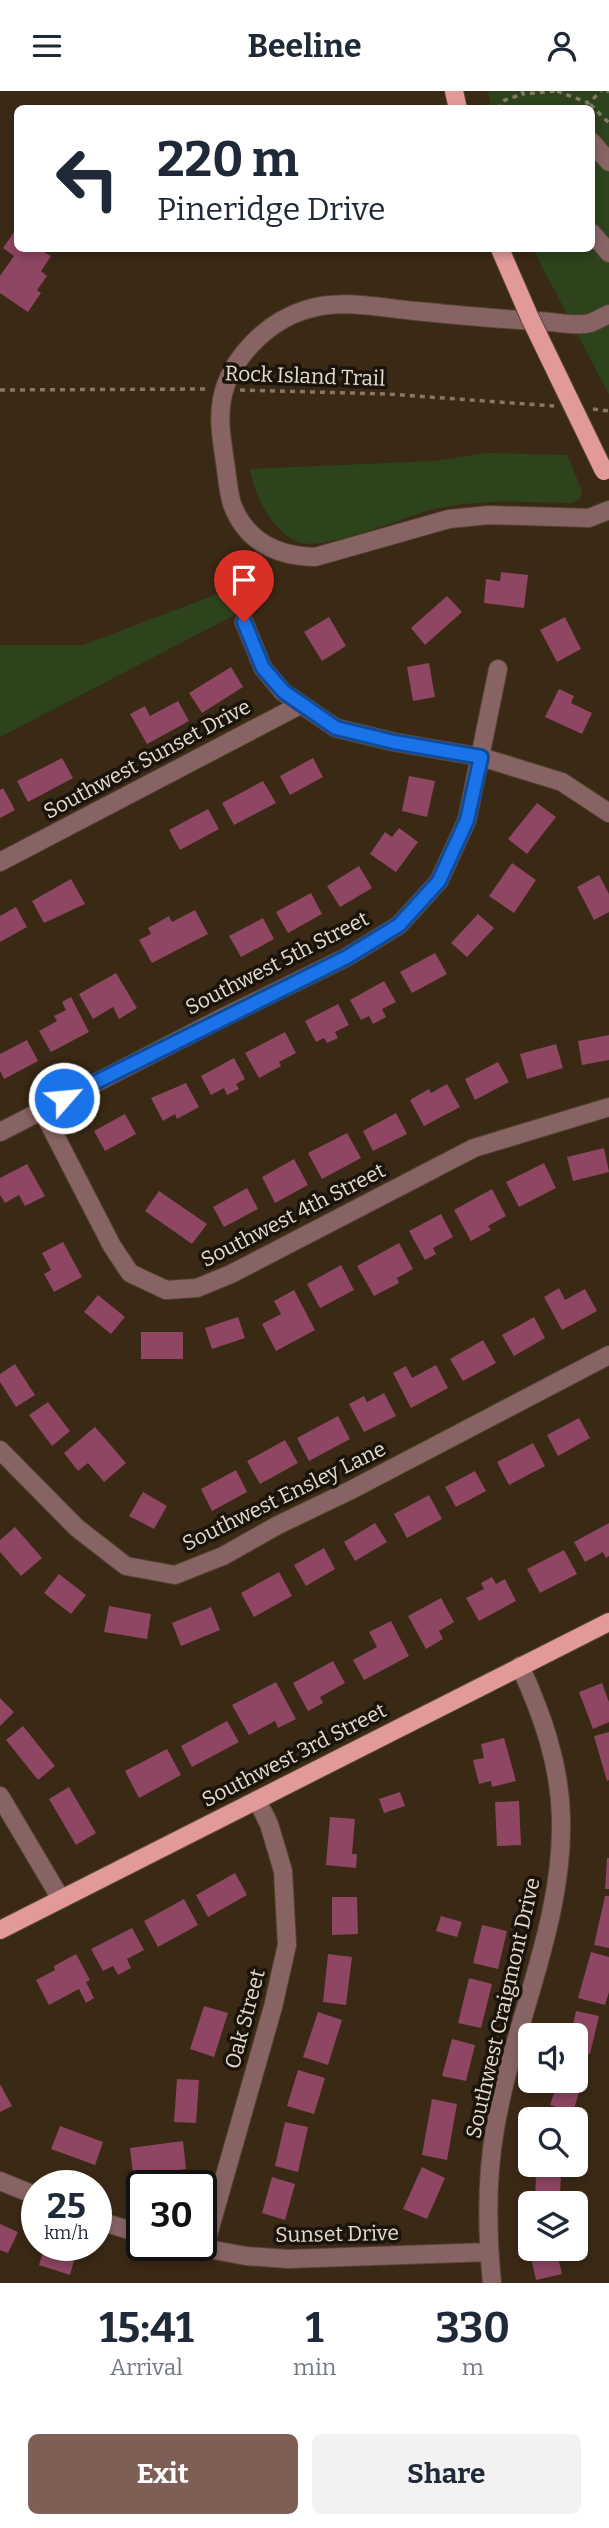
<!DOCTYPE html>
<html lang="en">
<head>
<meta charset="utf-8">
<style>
  :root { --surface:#fff; --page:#f2f2f3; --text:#1f2937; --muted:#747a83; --accent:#7d5f55 }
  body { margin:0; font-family:Bitter,serif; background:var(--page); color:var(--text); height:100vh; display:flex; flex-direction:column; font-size:26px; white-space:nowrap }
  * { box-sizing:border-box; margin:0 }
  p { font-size:23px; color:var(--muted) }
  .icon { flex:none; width:38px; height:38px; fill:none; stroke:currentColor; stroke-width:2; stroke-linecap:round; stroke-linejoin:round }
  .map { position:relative; height:2192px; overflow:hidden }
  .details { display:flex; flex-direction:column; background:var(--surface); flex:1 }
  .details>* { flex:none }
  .top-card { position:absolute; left:14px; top:14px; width:581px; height:147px; border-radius:10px; box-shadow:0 4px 10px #0003; background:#fff; color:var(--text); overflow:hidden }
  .tools { position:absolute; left:518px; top:1932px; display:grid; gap:14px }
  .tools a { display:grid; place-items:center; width:70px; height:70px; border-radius:10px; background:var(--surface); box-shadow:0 4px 10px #0003; font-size:35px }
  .speed { position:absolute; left:21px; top:2079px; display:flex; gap:14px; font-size:35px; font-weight:700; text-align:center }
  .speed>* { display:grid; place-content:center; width:91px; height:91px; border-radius:50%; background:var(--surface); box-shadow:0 4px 10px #0003; line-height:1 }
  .speed small { font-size:18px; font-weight:400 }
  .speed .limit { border:4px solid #111; border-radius:10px; background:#fff; color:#111 }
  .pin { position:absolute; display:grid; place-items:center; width:60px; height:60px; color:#fff; margin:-72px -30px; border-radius:50% 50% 50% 0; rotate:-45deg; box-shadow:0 0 7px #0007 }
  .pin .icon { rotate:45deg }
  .me { position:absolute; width:77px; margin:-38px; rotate:63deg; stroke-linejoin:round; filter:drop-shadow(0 0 5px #0008) }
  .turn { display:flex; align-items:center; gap:24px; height:147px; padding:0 28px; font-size:32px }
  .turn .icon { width:91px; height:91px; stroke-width:2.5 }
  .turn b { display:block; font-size:49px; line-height:60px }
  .eta { display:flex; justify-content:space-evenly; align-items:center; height:119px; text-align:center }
  .eta b { font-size:42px; font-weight:700; line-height:49px }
  .primary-button { display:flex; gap:14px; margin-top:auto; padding:14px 28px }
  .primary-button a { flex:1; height:80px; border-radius:10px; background:var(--accent); color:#fff; font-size:28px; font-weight:700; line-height:80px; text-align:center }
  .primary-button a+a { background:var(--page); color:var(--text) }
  header { display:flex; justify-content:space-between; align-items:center; height:91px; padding:0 28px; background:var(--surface); font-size:32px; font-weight:700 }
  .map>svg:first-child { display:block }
</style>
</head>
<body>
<header><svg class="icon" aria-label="menu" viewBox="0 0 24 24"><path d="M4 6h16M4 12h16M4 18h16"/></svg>Beeline<svg class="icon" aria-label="person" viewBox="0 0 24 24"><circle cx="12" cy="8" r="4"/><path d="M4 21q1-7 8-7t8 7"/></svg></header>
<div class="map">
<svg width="609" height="2192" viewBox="0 0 609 2192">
  <rect width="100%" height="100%" fill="#3a2915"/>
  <!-- green -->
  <path fill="#2c431b" d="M488 0H609V304L533 158H592V18L491 17Z
    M487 362 567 364 582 399 580 408 571 412C522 411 474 407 427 420 399 428 322 461 298 451 273 442 253 402 250 378L433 370Z
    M241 494 250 516 0 646V554H83Z"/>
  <!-- building -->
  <path fill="#8e4663" d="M14 141 18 143V158H39L51 165 41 180 47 185 37 199 41 202 28 221 0 202V185L14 165 3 157Z
    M501 481 528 484 524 517 484 512 486 488 500 490Z
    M447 505 462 521 425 554 411 537Z
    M329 526 346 555 322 570 304 541Z
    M565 526 581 558 557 571 540 539Z
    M429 572 435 606 413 610 407 576Z
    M231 576 243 596 202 622 189 602Z
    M559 598 574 605 571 612 592 622 582 643 545 626Z
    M178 610 189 630 147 653 130 623 145 615 150 625Z
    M62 667 73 687 28 711 17 690Z
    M313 667 323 686 290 704 280 685Z
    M409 685 435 690 427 726 402 720Z
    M263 690 276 712 234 734 222 712Z
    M3 697 15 719 0 727V699Z
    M537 712 556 726 527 763 508 748Z
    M208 718 219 738 180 759 169 739Z
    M399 737 418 751 396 781 370 763 385 741 392 746Z
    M512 772 536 789 514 822 489 805Z
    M359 775 372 797 340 816 327 795Z
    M599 784 609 803V821L594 829 577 796Z
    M71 788 85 813 44 832 32 810Z
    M311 802 322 823 288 842 276 821Z
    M16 816 27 836 0 851V825Z
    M195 819 208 843 152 872 139 849 151 843 148 837 169 825 172 831Z
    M478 823 494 837 467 866 451 852Z
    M263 827 274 848 241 866 229 845Z
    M435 862 447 883 412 902 400 881Z
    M116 882 137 917 119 928 113 916 93 928 79 903Z
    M384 890 396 911 382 918 386 926 373 933 369 925 361 929 350 909Z
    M71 906 89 941 51 961 39 940 57 930 54 925 66 919 62 911Z
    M338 913 349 934 335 941 338 947 327 952 324 947 316 951 305 930Z
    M285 941 296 962 279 971 281 975 259 987 245 962Z
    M609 944V969L582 974 578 950Z
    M27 949 38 970 4 988 0 980V963Z
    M556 953 563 977 527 988 520 963Z
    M234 967 245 988 236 993 239 998 227 1004 224 997 211 1004 201 985Z
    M498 971 509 991 475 1009 465 988Z
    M186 992 199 1016 177 1028 175 1023 163 1030 151 1007Z
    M447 993 460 1016 424 1035 410 1009 429 998 431 1002Z
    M396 1022 407 1043 373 1060 363 1040Z
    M125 1023 136 1043 105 1060 94 1040Z
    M347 1042 361 1067 322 1088 308 1062Z
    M604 1057 609 1081 573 1090 567 1066Z
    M294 1068 308 1094 275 1112 262 1086Z
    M544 1072 556 1097 519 1116 506 1091Z
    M27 1073 45 1105 25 1115 19 1104 5 1112 0 1104V1087Z
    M247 1097 258 1118 224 1136 213 1116Z
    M492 1098 506 1125 488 1135 491 1139 471 1150 454 1119Z
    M159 1100 207 1133 192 1153 145 1120Z
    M441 1123 453 1146 433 1157 436 1163 425 1169 409 1140Z
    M63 1151 82 1186 54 1201 44 1183 51 1179 42 1162Z
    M399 1152 413 1178 397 1187 399 1192 374 1205 357 1175Z
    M341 1174 354 1199 320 1217 307 1193Z
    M559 1197 565 1209 585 1198 597 1220 562 1239 544 1206Z
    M294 1199 315 1239 276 1260 262 1233 281 1223 274 1210Z
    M98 1204 125 1226 111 1243 84 1221Z
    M238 1226 245 1247 212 1258 205 1237Z
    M534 1226 545 1247 514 1265 502 1244Z
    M141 1241H183V1268H141Z
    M483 1249 496 1272 463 1290 450 1268Z
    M15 1273 35 1304 16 1316 0 1291V1283Z
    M436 1274 448 1297 411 1317 393 1282 406 1275 412 1287Z
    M384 1302 396 1325 364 1341 349 1313 364 1305 367 1311Z
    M48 1311 70 1340 52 1355 29 1324Z
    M338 1325 350 1348 309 1370 297 1347Z
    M579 1327 590 1347 558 1365 547 1344Z
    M95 1336 126 1372 104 1391 88 1372 78 1380 64 1362Z
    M285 1349 298 1372 260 1393 247 1370Z
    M533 1352 545 1375 509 1394 497 1371Z
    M236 1379 247 1401 212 1420 201 1398Z
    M475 1380 486 1400 456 1416 445 1396Z
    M143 1401 167 1415 154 1438 129 1425Z
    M429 1404 442 1428 407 1447 394 1423Z
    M375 1432 387 1451 355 1470 344 1451Z
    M609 1432V1465L606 1467 603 1461 585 1471 574 1451Z
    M15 1436 42 1467 21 1485 0 1461V1449Z
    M324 1457 335 1478 306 1495 294 1474Z
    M564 1459 577 1483 540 1502 527 1478Z
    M279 1481 292 1505 254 1526 241 1502Z
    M59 1483 86 1504 71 1523 44 1502Z
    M492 1486 496 1493 505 1488 516 1510 479 1530 466 1507 484 1498 481 1492Z
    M441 1507 454 1531 439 1540 443 1548 426 1558 408 1525Z
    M109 1515 151 1523 147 1548 104 1541Z
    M211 1516 220 1539 181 1555 172 1532Z
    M391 1530 409 1565 364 1589 353 1569 377 1556 369 1541Z
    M333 1570 345 1592 320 1606 323 1612 308 1620 293 1592Z
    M276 1591 296 1628 278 1637 275 1630 249 1644 232 1614Z
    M602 1592 609 1611V1631L593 1638 579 1601Z
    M0 1607 14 1621 0 1635Z
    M227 1630 239 1651 192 1676 181 1655Z
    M23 1635 55 1675 38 1689 6 1649Z
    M609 1641V1689L607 1690 594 1645Z
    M504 1647 516 1690 492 1696 491 1690 479 1693 473 1669 484 1667 481 1653Z
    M167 1658 181 1684 139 1707 125 1680Z
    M69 1696 96 1742 76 1754 49 1708Z
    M400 1701 405 1715 384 1722 379 1708Z
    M519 1710 521 1754 497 1755 495 1711Z
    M330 1726 355 1728 352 1763H357L356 1777 326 1774Z
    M607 1767H609V1798H605Z
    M235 1782 247 1804 208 1826 196 1804Z
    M605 1805H609V1857L594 1854Z
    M332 1806H357L358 1843 332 1844Z
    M184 1808 198 1834 158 1856 144 1830Z
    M441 1825 462 1831 457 1846 436 1840Z
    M482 1834 507 1840 498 1878 473 1872Z
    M132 1837 144 1859 127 1868 131 1877 118 1884 113 1875 103 1880 91 1858Z
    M591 1861 609 1866V1901L605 1914 578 1907Z
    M76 1863 90 1889 86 1891 94 1907 86 1912 79 1898 49 1914 36 1889 55 1879 54 1875Z
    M328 1863 352 1866 346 1914 323 1911Z
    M469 1887 492 1893 481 1937 458 1932Z
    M204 1915 228 1922 214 1966 190 1958Z
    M576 1920 599 1925 590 1963 576 1960V1944H571Z
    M318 1921 342 1929 328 1974 303 1966Z
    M452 1948 475 1954 466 1990 442 1985Z
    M576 1975 586 1978 573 2021 550 2014 558 1990H576Z
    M298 1979 325 1987 314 2023 287 2015Z
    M177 1988 199 1989 196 2032 174 2031Z
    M0 1993 12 2015 0 2021Z
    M432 2008 457 2013 447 2069 422 2064Z
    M285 2031 308 2036 298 2081 275 2075Z
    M60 2035 103 2051 95 2074 51 2058Z
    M183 2050 186 2078 154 2082 155 2090 134 2092 130 2057Z
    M422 2076 445 2087 427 2128 403 2118Z
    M536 2081 561 2082 560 2106 571 2107V2112H535Z
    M272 2086 295 2093 285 2129 262 2122Z
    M0 2133 18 2141 8 2162 0 2159Z
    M45 2154H62L77 2159 70 2184 39 2174Z
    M529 2158H556L562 2183 536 2189Z"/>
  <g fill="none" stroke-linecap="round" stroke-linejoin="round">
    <defs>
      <path id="minor" d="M592 51 609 71
        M592 142 609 162
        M609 223C603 226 596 230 590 232 575 236 553 230 537 230 496 228 456 224 416 220 380 217 340 207 305 219 267 231 230 267 222 308 218 329 222 350 225 371 227 384 228 400 232 413 246 451 277 465 315 466L449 428 489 424 589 427 609 419
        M244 531 263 577 283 601 336 637 394 651 481 666 562 691 609 722
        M0 771 300 614
        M42 1019 112 1155 130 1182 166 1199 197 1197 231 1183 474 1057 609 1016
        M0 1041 220 928 347 866 399 834 439 790 467 729 498 578
        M0 1359 77 1437 126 1475 175 1484 223 1465 278 1434 351 1399 609 1264
        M0 1705 61 1808
        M0 2090 37 2105
        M96 2129 142 2143
        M187 2154 246 2165 288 2168 489 2161
        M204 2158 273 1916 287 1854 283 1780 269 1733 257 1709
        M492 2192C487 2141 486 2089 495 2038 512 1935 564 1833 561 1727 560 1673 542 1623 520 1575"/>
      <path id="major" d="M454 0 458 18
        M0 1839 609 1531"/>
    </defs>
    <!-- minor casing -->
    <use href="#minor" stroke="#564533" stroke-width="20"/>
    <!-- major casing -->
    <use href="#major" stroke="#564533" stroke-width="20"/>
    <!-- path -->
    <path stroke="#867767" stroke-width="3.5" stroke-dasharray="5 5" stroke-linecap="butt" d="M522 0 523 3 556 0
      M557 0 589 12 601 0
      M607 0 609 1
      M497 18 505 9 523 3
      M584 18 589 12 609 32
      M0 299 208 298
      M240 299 388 303 554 315
      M593 318 609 320"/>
    <!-- minor -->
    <use href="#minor" stroke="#876463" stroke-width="18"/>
    <!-- major -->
    <use href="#major" stroke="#e29999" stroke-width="18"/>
    <defs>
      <path id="major-bridge" d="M500 158 530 227 604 380"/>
    </defs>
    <!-- major-bridge casing -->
    <use href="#major-bridge" stroke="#564533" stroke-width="20" stroke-linecap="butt"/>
    <!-- major-bridge -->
    <use href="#major-bridge" stroke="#e29999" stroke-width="18"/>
  </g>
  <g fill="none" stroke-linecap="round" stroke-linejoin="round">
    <defs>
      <path id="route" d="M64 1007 347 866 399 834 439 790 467 729 481 666 394 651 336 637 284 601 263 577 244 531"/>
    </defs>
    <!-- route casing -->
    <use href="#route" stroke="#114b97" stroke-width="18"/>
    <!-- route -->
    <use href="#route" stroke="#1a73e8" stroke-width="12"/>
  </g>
  <g text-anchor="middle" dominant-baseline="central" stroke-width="7" stroke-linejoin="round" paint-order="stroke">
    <!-- street labels -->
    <g font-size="21" fill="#e7dbcf" stroke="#1b140b">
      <text transform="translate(305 285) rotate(2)">Rock Island Trail</text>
      <text transform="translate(147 668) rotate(-28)">Southwest Sunset Drive</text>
      <text transform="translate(277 872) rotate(-27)">Southwest 5th Street</text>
      <text transform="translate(293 1124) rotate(-27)">Southwest 4th Street</text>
      <text transform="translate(284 1405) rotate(-26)">Southwest Ensley Lane</text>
      <text transform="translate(294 1664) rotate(-27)">Southwest 3rd Street</text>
      <text transform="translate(503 1917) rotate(-77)">Southwest Craigmont Drive</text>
      <text transform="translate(245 1928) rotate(-75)">Oak Street</text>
      <text transform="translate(337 2143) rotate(-1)">Sunset Drive</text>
    </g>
  </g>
</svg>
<div class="tools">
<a><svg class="icon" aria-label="sound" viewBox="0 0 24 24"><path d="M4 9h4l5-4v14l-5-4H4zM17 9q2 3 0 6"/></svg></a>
<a><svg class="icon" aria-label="search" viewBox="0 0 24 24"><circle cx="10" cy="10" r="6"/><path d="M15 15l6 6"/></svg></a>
<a><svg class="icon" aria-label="layers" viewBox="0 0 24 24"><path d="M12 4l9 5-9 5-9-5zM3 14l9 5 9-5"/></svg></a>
</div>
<div class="speed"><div>25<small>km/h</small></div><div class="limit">30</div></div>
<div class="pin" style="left:244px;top:531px;background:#d93025"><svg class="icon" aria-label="arrive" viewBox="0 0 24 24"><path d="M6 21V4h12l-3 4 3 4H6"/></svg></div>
<svg class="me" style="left:64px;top:1007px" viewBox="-20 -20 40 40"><circle r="17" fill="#1a73e8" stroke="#fff" stroke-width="3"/><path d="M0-11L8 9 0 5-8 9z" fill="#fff"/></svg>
<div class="top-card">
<div class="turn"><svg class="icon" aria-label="left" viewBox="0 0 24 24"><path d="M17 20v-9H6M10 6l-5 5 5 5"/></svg><div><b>220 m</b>Pineridge Drive</div></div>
</div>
</div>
<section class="details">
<div class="eta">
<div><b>15:41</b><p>Arrival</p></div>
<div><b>1</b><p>min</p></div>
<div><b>330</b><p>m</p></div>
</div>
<div class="primary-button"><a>Exit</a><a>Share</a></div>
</section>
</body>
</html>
